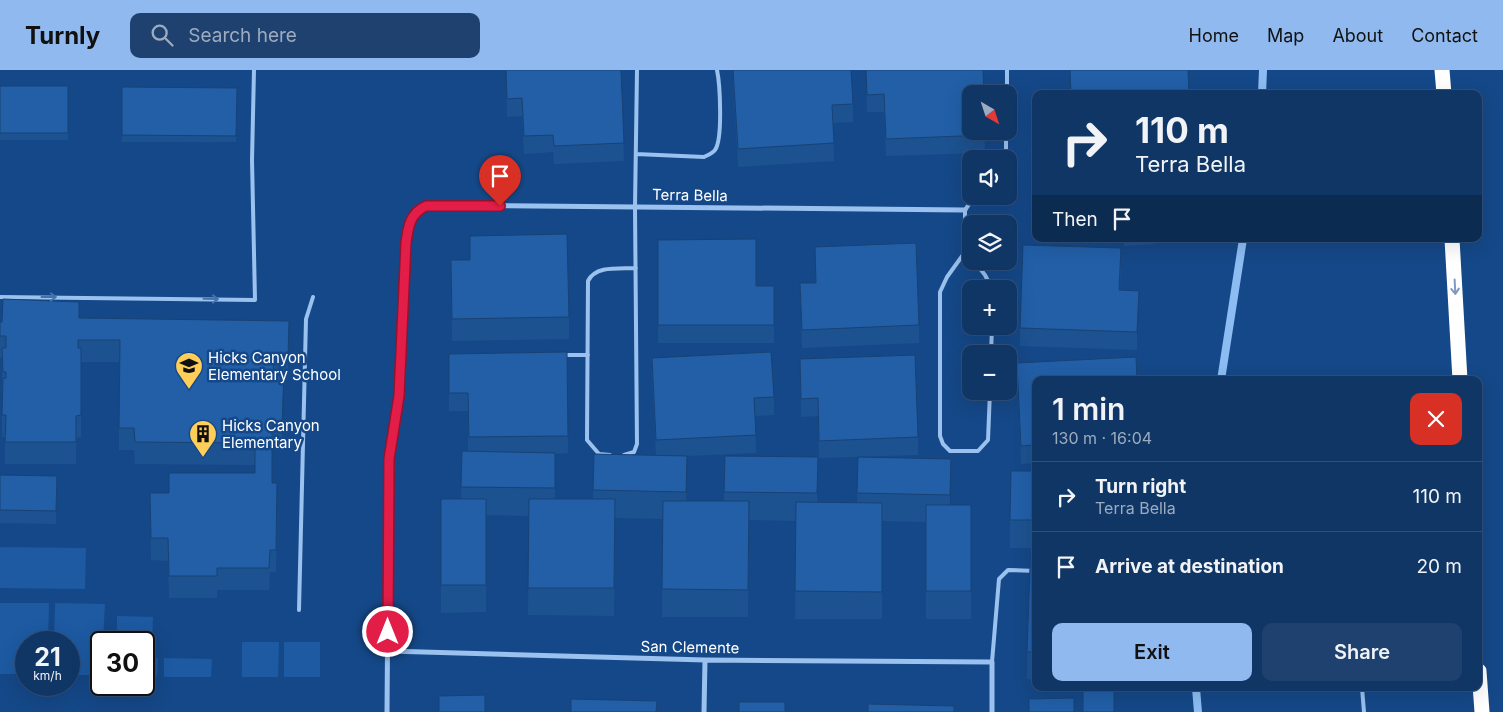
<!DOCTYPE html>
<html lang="en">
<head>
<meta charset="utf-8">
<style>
  :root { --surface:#103666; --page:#1e416f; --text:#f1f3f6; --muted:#9cabbf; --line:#30507a; --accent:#90b9f0 }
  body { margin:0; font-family:Inter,sans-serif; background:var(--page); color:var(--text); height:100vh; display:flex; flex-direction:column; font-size:19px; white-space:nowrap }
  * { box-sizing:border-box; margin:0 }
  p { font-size:16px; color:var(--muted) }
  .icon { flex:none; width:28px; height:28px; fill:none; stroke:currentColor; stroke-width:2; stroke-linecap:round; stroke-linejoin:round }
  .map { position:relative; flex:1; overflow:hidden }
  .drawer { position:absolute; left:1032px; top:306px; width:450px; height:315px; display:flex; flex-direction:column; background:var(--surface); border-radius:10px; box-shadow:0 5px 20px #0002,0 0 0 1px var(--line) }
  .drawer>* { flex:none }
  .guide { position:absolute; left:1032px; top:20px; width:450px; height:152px; border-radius:10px; box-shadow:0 5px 20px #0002,0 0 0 1px var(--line); background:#103666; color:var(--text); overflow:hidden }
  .needle { width:32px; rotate:141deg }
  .controls { position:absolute; left:962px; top:15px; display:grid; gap:10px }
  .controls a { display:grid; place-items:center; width:55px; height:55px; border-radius:10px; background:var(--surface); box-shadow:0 5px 20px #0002,0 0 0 1px var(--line); font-size:25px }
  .speed { position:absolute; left:15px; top:561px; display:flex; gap:10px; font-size:25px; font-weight:700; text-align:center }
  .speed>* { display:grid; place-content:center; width:65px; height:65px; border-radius:50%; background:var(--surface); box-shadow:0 5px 20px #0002,0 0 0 1px var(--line); line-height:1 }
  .speed small { font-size:12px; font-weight:400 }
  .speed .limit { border:2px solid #111; border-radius:8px; background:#fff; color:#111 }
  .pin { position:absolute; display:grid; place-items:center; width:42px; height:42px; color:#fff; margin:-51px -21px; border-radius:50% 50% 50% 0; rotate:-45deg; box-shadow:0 0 5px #0007 }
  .pin .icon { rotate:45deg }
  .me { position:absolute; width:55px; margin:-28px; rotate:0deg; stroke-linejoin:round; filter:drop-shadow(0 0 4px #0008) }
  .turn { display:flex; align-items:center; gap:18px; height:105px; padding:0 20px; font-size:22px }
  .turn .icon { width:65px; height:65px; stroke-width:2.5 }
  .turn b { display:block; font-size:35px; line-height:42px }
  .then { display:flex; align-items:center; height:48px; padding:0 20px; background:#0003; gap:10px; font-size:19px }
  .round { display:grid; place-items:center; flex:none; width:52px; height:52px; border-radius:10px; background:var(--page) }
  .head { display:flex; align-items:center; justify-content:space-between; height:85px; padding:0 20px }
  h1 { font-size:30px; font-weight:600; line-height:38px }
  .action { display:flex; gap:10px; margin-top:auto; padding:10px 20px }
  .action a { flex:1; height:58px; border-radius:10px; background:var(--accent); color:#111; font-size:20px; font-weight:600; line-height:58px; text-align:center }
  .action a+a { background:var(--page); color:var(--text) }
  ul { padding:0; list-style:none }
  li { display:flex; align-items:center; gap:15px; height:70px; padding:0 20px; border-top:1px solid var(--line) }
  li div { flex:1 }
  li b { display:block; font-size:19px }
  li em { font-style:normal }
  header { display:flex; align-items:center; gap:30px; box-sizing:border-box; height:70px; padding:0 25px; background:var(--accent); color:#111 }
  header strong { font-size:24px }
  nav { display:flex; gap:28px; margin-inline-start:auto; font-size:18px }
  .search { width:350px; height:45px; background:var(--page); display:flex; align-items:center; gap:12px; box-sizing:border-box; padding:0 18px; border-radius:10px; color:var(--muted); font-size:19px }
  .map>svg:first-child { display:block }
</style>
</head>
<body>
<header>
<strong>Turnly</strong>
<div class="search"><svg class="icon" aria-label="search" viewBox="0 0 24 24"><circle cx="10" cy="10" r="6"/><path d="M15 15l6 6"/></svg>Search here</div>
<nav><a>Home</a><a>Map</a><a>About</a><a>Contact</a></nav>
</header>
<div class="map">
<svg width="1503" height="642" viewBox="0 0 1503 642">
  <rect width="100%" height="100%" fill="#154888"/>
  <!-- green -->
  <path fill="#1d5aa2" d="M0 477 86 478 85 519 0 518Z
    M0 533H49L48 572H26V604H0Z
    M55 533 105 534 101 605H69V572H54Z
    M117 546 153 547 152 582H144V572H117Z
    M242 572H279L278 607H242Z
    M284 572H320V607H284Z
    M144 587 158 588 157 606H144Z
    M164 588 212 589 211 607H164Z"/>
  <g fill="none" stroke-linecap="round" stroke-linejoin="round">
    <!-- stream -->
    <path stroke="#8dbcf2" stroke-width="8" d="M1262 24 1263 0
      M1221 310 1243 169
      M1196 618 1198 642"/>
    <!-- lane -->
    <path stroke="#9bc1ef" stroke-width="4" d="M1007 24V0
      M636 84 704 87C708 85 713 83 715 80 723 69 720 14 717 0
      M1004 89 1006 85V61
      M975 126 965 140V182L947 207 940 222V366L943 374 950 381H978L988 370 990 321
      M965 182 971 189
      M974 191 985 205 992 219
      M0 227 255 230 252 90 254 0
      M991 284 992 256
      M563 285H588
      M610 385 599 384 587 370 588 211C596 195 619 199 636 198
      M624 385 634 382 637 374 635 137 637 0
      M299 540 306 249 313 227
      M992 592 999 509 1008 500 1036 501
      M1362 618 1364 642"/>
    <!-- street -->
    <path stroke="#9bc1ef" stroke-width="5" d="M388 581 705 590 992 592V642
      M387 642 389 389 399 326 406 173C408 157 410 143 426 135L965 140
      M704 642 705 590"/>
    <!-- highway -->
    <path stroke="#fff" stroke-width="15" d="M1442 0 1444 24
      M1452 169 1460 310
      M1479 601 1482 642"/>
  </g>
  <!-- wall -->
  <path fill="#1d5290" d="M506 0H621L624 91 554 94 553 82 524 84 522 46 507 47Z
    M733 0 853 34V52L833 53 834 91 738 97 733 14Z
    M866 0H983L985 83 886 86 884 42H867Z
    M0 16H68V70H0Z
    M122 17 237 18 236 72H122Z
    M470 166 569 247V269L452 271 451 190H470Z
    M1124 169H1155V174L1124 176Z
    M658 170 756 216H774V273H658Z
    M815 177 919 255V273L802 278 800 213H816Z
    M1121 195 1120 220 1139 238 1137 280 1020 276V258Z
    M79 248 289 273 288 309H284L282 377 272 376V413H277L276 502H270L269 520H217V528H169L168 491 151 490 150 423H169L255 403V395L135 394 134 380H119V292H81V367L76 368V394H5V367H2V288H0V252Z
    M567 282 568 383 555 384V429H593L594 384 656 385 652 306V288L774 327V345L755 346 756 383 687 386V431H724L725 386 818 387V433H857L858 387 951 417 950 435H971V549H926V452L882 451V549H795L796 451 749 450 748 547H662L663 449 615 448 614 546 528 545 529 446 486 445V542L441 543V429H461L462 381H468V341H449V284Z
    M800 289 918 367V385L819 388 818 346 801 347Z
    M1017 293 1036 310V393L1021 394Z
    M1036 401V478H1010V450Z
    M0 405 57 406 56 454 0 453Z
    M1036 496V610L1027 609V582Z"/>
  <!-- shaded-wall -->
  <path fill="#184275" d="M1139 221V238L1137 280V262Z
    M289 251V273L288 309V287Z
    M284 303V325L282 377V355Z
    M687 386V413L686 449V422Z
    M818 387V415L817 451V423Z
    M951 389V417L950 453V425Z"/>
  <!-- building -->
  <path fill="#225fa7" stroke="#184275" d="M506 0H621L624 73 554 76 553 65 524 66 522 28 507 29Z
    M733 0H851L853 34 832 35 834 73 738 79Z
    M866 0H983L984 24H971V61H985V65L886 69 884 24 867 25Z
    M1070 0H1188L1189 24H1071Z
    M0 16H68V63H0Z
    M122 17 237 18 236 66 122 65Z
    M567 164 569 247 452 249 451 190H470V166Z
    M756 169V216H774V255H658V170Z
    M916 173 919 255 802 260 800 213H816L815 177Z
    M1023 175 1121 178 1119 220 1139 221 1137 262 1020 258Z
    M3 229 79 232V248L289 251 288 287H274L273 303H284L282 355 272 354V413H277L276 480H270L269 498H217V506H169L168 468H151L150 423H169V403H255V373L135 372 134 358H119L120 270H78V278H81V345L76 346V372H5L6 345H2L3 308H6V302H3L2 278H6V266H0V252H2Z
    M567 282 568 366 469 367 468 323H449V284Z
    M771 282 774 327 754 328 756 365 656 370 652 288Z
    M915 285 918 367 819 371 818 328 801 329 800 289Z
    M1136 287 1137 310H1036V375L1021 376 1017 293Z
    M462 381 555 383V418L461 417Z
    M594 384 687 386 686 422 593 420Z
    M725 386 818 387 817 423 724 422Z
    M858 387 951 389 950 425 857 423Z
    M1011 401H1036V450H1010Z
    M0 405 57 406 56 441 0 440Z
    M441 429H486V515H441Z
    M529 429H615L614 518H528Z
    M663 431H749L748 520 662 519Z
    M796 432 882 433V522L795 521Z
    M926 435H971V521H926Z
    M1030 496H1036V582H1027Z
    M1083 618H1114V642H1083Z
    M485 625V642H439V626Z
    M1074 628V642H1029V629Z
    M571 629 657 631 656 642H571Z
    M739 632H785V642H739Z
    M868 634 954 636V642H868Z"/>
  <!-- one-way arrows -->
  <defs><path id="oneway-shaft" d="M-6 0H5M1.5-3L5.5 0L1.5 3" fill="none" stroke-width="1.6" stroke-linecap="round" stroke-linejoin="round" transform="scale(1.25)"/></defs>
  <use stroke="#7e9abe" href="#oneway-shaft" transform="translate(1455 217) rotate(87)"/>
  <g stroke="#4472ac">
    <use href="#oneway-shaft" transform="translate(49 227)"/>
    <use href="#oneway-shaft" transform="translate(211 229) rotate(1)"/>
  </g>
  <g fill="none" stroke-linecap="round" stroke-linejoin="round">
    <defs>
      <path id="route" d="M388 562 389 389 399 326 406 173C408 157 410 143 426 136H500"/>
    </defs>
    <!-- route casing -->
    <use href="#route" stroke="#92132f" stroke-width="12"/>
    <!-- route -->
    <use href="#route" stroke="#e11d48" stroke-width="9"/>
  </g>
  <!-- icons -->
  <defs>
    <symbol id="school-pin" viewBox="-11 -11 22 30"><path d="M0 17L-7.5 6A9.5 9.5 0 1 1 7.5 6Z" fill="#ffce59" stroke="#154888"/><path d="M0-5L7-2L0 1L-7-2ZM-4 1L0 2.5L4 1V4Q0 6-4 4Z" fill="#111"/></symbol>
    <symbol id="building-pin" viewBox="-11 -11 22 30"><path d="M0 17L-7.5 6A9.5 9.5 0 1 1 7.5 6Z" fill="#ffce59" stroke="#154888"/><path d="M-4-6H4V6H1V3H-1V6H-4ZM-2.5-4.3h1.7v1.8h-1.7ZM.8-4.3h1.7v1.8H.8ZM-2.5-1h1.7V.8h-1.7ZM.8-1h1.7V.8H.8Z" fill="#111"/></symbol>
  </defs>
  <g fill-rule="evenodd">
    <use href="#school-pin" x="173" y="280" width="32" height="43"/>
    <use href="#building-pin" x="187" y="348" width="32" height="43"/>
  </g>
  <g text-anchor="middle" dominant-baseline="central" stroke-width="5" stroke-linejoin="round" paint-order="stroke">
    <!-- street labels -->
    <g font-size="15" fill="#fff" stroke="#154888">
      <text transform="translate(690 125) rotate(1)">Terra Bella</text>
      <text transform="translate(690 577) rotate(1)">San Clemente</text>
    </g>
    <!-- poi labels -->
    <g font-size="15" fill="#fff" stroke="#154888" text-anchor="start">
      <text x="208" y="287">Hicks Canyon<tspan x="208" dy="17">Elementary School</tspan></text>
      <text x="222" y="355">Hicks Canyon<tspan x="222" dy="17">Elementary</tspan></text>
    </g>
  </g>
</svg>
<div class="controls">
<a><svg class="needle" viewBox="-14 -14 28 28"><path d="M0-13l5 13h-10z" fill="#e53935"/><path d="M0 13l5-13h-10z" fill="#9cabbf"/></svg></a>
<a><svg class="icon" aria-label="sound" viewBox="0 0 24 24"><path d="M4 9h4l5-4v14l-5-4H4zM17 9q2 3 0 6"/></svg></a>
<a><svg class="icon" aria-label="layers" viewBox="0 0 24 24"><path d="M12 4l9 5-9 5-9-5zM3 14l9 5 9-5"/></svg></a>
<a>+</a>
<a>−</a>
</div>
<div class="speed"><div>21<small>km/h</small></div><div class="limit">30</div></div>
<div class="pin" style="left:500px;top:136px;background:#d93025"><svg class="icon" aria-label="arrive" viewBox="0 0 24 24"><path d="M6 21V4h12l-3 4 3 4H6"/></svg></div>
<svg class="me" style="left:388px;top:562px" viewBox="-20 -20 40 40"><circle r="17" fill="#e11d48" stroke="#fff" stroke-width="3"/><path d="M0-11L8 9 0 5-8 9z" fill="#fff"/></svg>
<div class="guide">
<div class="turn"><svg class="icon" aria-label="right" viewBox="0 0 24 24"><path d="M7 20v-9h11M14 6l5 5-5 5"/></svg><div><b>110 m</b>Terra Bella</div></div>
<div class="then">Then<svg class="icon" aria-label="arrive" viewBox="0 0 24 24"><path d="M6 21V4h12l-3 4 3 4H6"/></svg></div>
</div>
<section class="drawer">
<div class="head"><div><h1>1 min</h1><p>130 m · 16:04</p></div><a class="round" style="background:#d93025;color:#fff"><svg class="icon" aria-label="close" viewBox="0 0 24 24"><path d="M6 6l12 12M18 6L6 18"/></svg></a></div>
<ul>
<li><svg class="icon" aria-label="right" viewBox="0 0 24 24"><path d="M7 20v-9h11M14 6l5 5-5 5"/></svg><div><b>Turn right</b><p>Terra Bella</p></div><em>110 m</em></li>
<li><svg class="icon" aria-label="arrive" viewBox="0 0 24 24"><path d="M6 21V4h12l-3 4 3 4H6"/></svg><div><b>Arrive at destination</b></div><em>20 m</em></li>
</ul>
<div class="action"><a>Exit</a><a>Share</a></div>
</section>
</div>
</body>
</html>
